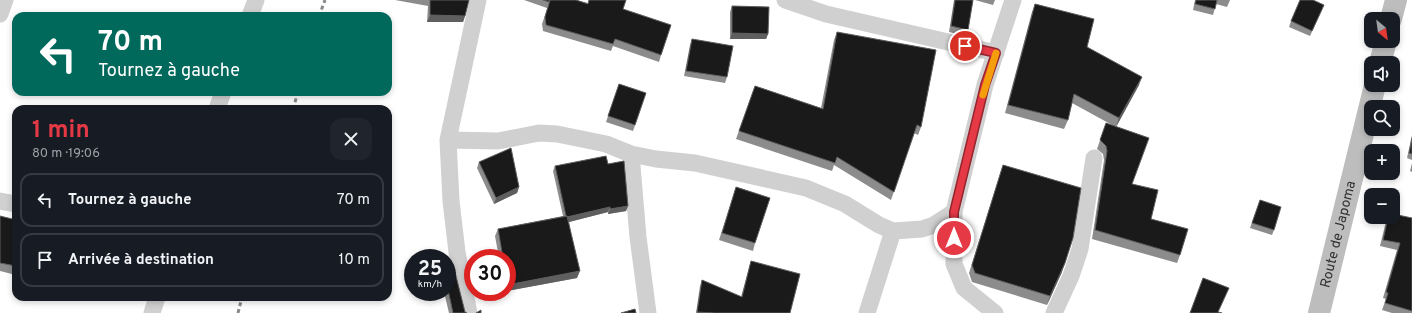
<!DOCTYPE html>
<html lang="fr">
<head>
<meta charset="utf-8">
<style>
  :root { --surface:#171b24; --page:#20242c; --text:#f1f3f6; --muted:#9ea1a6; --line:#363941; --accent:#e63946 }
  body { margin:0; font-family:Overpass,sans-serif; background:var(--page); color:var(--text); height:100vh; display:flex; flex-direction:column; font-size:15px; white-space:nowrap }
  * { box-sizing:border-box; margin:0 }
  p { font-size:13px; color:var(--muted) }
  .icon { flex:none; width:22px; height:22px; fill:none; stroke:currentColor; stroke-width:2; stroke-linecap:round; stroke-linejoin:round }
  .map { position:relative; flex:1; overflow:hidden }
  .side { position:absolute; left:12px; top:105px; width:380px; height:196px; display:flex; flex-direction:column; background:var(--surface); border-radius:12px; box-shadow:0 2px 6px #0003 }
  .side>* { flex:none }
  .hud { position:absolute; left:12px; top:12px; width:380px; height:84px; border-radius:12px; box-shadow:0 2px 6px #0003; background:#00695c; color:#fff; overflow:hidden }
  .needle { width:26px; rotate:151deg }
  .controls { position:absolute; left:1364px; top:12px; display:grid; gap:8px }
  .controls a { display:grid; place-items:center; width:36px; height:36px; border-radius:8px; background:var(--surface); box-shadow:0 2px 6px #0003; font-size:20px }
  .speed { position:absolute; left:404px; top:249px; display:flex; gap:8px; font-size:20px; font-weight:700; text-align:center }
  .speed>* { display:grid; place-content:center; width:52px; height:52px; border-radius:50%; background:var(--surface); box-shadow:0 2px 6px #0003; line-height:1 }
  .speed small { font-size:10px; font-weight:400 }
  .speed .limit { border:6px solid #d22; background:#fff; color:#111 }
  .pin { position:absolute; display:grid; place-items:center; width:34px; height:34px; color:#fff; margin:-17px; border:2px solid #fff; border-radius:50%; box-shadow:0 1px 4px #0007 }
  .me { position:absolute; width:44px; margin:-22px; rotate:0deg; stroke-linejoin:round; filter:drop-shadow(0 0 3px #0008) }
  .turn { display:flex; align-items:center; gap:14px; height:84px; padding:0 20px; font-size:18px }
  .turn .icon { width:52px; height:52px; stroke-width:2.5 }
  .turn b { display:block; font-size:28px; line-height:34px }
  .round { display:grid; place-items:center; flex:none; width:42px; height:42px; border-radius:12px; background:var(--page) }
  .head { display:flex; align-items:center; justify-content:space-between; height:68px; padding:0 20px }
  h1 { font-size:24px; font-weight:700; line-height:30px; color:var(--accent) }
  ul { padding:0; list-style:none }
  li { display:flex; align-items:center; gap:12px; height:54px; margin:0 8px 6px; padding:0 12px; border:2px solid var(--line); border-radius:12px }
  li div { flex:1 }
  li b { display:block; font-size:15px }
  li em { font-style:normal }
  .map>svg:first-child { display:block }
</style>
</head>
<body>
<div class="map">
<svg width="1412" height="313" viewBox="0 0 1412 313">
  <rect width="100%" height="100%" fill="#fff"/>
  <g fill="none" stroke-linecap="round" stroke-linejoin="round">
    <!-- street -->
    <path stroke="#d0d0d0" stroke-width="17" d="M785 0 826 14 996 53
      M0 14 5 0
      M250 16 256 0
      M217 109 223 92
      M448 140 498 141 539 133 557 134 606 144 631 154 656 159 695 163 806 188 845 204 879 225 893 231 922 229 934 225 954 212
      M631 154 638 237 648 313
      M0 201 16 204
      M152 313 157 297
      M469 313 457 252 451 201 448 140 478 0
      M867 313 893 231
      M995 313 964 288 954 264V212L985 85 1013 0
      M1054 313 1071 276 1080 249 1094 158"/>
    <!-- secondary -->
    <g stroke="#bdbdbd" stroke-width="22">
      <path d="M1391 19 1396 0"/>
      <path d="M1380 63 1386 41"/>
      <path id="s1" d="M1319 313 1375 85"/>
    </g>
    <!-- rail -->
    <path stroke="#888" stroke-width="3" stroke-dasharray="4 3" stroke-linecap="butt" d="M319 16 325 0
      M293 109 298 92
      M238 313 242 297"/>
  </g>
  <!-- wall -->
  <path fill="#8c8c8c" d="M395 0H469L465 16 463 22H427L428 6Z
    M524 0H576L588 3 589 0H626L623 9 661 55 659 62 613 46 611 51 543 31 542 24 550 0 547 8Z
    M954 0H973L968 30 966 36 949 32Z
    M975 0H995L993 5Z
    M1195 0H1230L1227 7 1216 4 1213 15 1193 10Z
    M1035 4 1087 47 1139 85 1116 127 1132 184 1151 219 1180 255 1177 263 1092 239 1104 160 1103 154 1097 149 1106 123 1114 126 1072 103 1068 120 1064 129 1005 113 1032 12Z
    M1324 5 1310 36 1289 27 1291 21Z
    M732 6 768 34 766 39H730V12Z
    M837 32 921 127 918 135 914 133 891 200 834 165 832 171 736 139 755 86 821 108 834 40Z
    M692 39 727 77 725 83 684 76 690 45Z
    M619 84 646 93 633 131 606 122Z
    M1412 135V160L1407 158Z
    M479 162 519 187 517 193 494 204 477 168Z
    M1412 163V172L1410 171Z
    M608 164 628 206 626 211 608 214V212L569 222 577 278 507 291V258H499L495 236 498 229 563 216 553 171 555 166Z
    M1003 165 1062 272 1047 305 972 282 969 273Z
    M736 187 755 243 753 251 719 240Z
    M1260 200 1274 230 1272 235 1250 228Z
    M0 216 16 220V275L0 271Z
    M1387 217 1412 218V313H1392L1382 310 1386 299 1383 298 1397 250 1380 246Z
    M751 261 790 313H696L700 286 702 280 741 297 749 268Z
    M447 273 465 312 467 313H449L444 292H447Z
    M475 292H501L476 297Z"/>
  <!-- shaded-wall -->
  <path fill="#5f5f5f" d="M430 15 465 16 463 22H427Z
    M732 33 768 34 766 39H730Z
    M1142 77 1139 85 1116 127 1119 118Z
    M519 187 517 193 494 204 496 198Z
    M628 206 626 211 608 214 610 209Z
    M610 207 608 212 565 223 567 217Z
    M1065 263 1062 272 1047 305 1050 296Z
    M580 271 577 278 507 291V285Z
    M478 292H501L476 297Z
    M697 312 715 313H697Z"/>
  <!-- building -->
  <path fill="#1a1a1a" stroke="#5f5f5f" d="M430 0H469L465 16 430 15Z
    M543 0H550L549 2Z
    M550 0H576L588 4 589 0H626L623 9 671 25 661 55 615 39 613 44 546 25 545 17Z
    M955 0H973L968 30 951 26Z
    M1196 0H1217L1215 9 1195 4Z
    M1300 0H1313L1324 5 1312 31 1291 21Z
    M1035 4 1094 19 1087 47 1142 77 1119 118 1074 94 1068 120 1008 105Z
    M732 6 769 7 768 34 732 33Z
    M837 32 936 50 921 127 917 125 894 192 837 157 835 163 739 131 755 86 823 109Z
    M692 39 733 46 727 77 686 71Z
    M619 84 646 93 635 125 608 116Z
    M1106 123 1149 138 1132 184 1158 190 1151 219 1188 229 1180 255 1095 230 1107 151 1106 146 1100 140Z
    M1412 138V154L1409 153Z
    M511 148 519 187 496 198 479 162Z
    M606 156 608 164 624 161 628 206 610 209V207L567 217V216H566L555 166Z
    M1003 165 1081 188 1073 238 1065 263 1050 296 975 273 972 265Z
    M736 187 770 198 755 243 722 233Z
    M1260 200 1281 207 1274 230 1252 223Z
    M1393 214 1412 218V311L1385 303 1388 293 1386 292 1400 243 1383 240 1388 217H1393Z
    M0 216 16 220V266L0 263Z
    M567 216 580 271 507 285V258H503L498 229Z
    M751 261 800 274 790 313H715L697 312 702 280 742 297Z
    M455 272 465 312 467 313H453L447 285V273Z
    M1203 278 1229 288 1218 312 1222 313H1190Z
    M635 309 636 313H621Z
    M481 310V313H476Z"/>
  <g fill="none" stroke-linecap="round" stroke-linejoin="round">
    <defs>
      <path id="route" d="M954 238V212L985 85 996 53 965 46"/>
    </defs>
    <!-- route casing -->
    <use href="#route" stroke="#96252e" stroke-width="10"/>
    <!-- route -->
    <use href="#route" stroke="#e63946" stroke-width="7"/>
    <!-- slow -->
    <path stroke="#f59e0b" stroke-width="7" d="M983 95 996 53"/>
  </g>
  <g text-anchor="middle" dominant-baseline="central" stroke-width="4" stroke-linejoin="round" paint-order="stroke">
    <!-- street labels -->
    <g font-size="14" fill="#333" stroke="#fff">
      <text stroke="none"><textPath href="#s1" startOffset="81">Route de Japoma</textPath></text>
    </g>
  </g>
</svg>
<div class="controls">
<a><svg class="needle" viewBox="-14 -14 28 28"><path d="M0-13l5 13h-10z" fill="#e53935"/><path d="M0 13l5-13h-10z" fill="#9ea1a6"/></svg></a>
<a><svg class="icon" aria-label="sound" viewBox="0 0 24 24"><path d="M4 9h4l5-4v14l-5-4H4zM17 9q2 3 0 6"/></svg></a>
<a><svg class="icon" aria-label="search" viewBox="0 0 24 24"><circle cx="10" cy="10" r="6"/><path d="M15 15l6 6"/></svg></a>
<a>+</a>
<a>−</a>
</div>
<div class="speed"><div>25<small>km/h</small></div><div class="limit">30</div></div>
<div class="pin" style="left:965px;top:46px;background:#d93025"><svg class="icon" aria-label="arrive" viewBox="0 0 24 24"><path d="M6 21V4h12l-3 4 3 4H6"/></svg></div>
<svg class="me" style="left:954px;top:238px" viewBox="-20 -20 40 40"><circle r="17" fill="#e63946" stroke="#fff" stroke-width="3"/><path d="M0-11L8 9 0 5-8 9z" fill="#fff"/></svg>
<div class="hud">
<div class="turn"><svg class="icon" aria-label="left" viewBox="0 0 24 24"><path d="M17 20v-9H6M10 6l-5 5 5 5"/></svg><div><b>70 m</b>Tournez à gauche</div></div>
</div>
<section class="side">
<div class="head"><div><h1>1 min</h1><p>80 m · 19:06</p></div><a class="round"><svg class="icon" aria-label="close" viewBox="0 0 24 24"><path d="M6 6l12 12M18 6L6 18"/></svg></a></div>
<ul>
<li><svg class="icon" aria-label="left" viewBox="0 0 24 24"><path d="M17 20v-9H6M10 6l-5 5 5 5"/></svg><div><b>Tournez à gauche</b></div><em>70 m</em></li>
<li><svg class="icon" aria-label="arrive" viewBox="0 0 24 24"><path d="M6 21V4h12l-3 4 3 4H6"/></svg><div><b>Arrivée à destination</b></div><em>10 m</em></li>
</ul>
</section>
</div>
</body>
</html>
